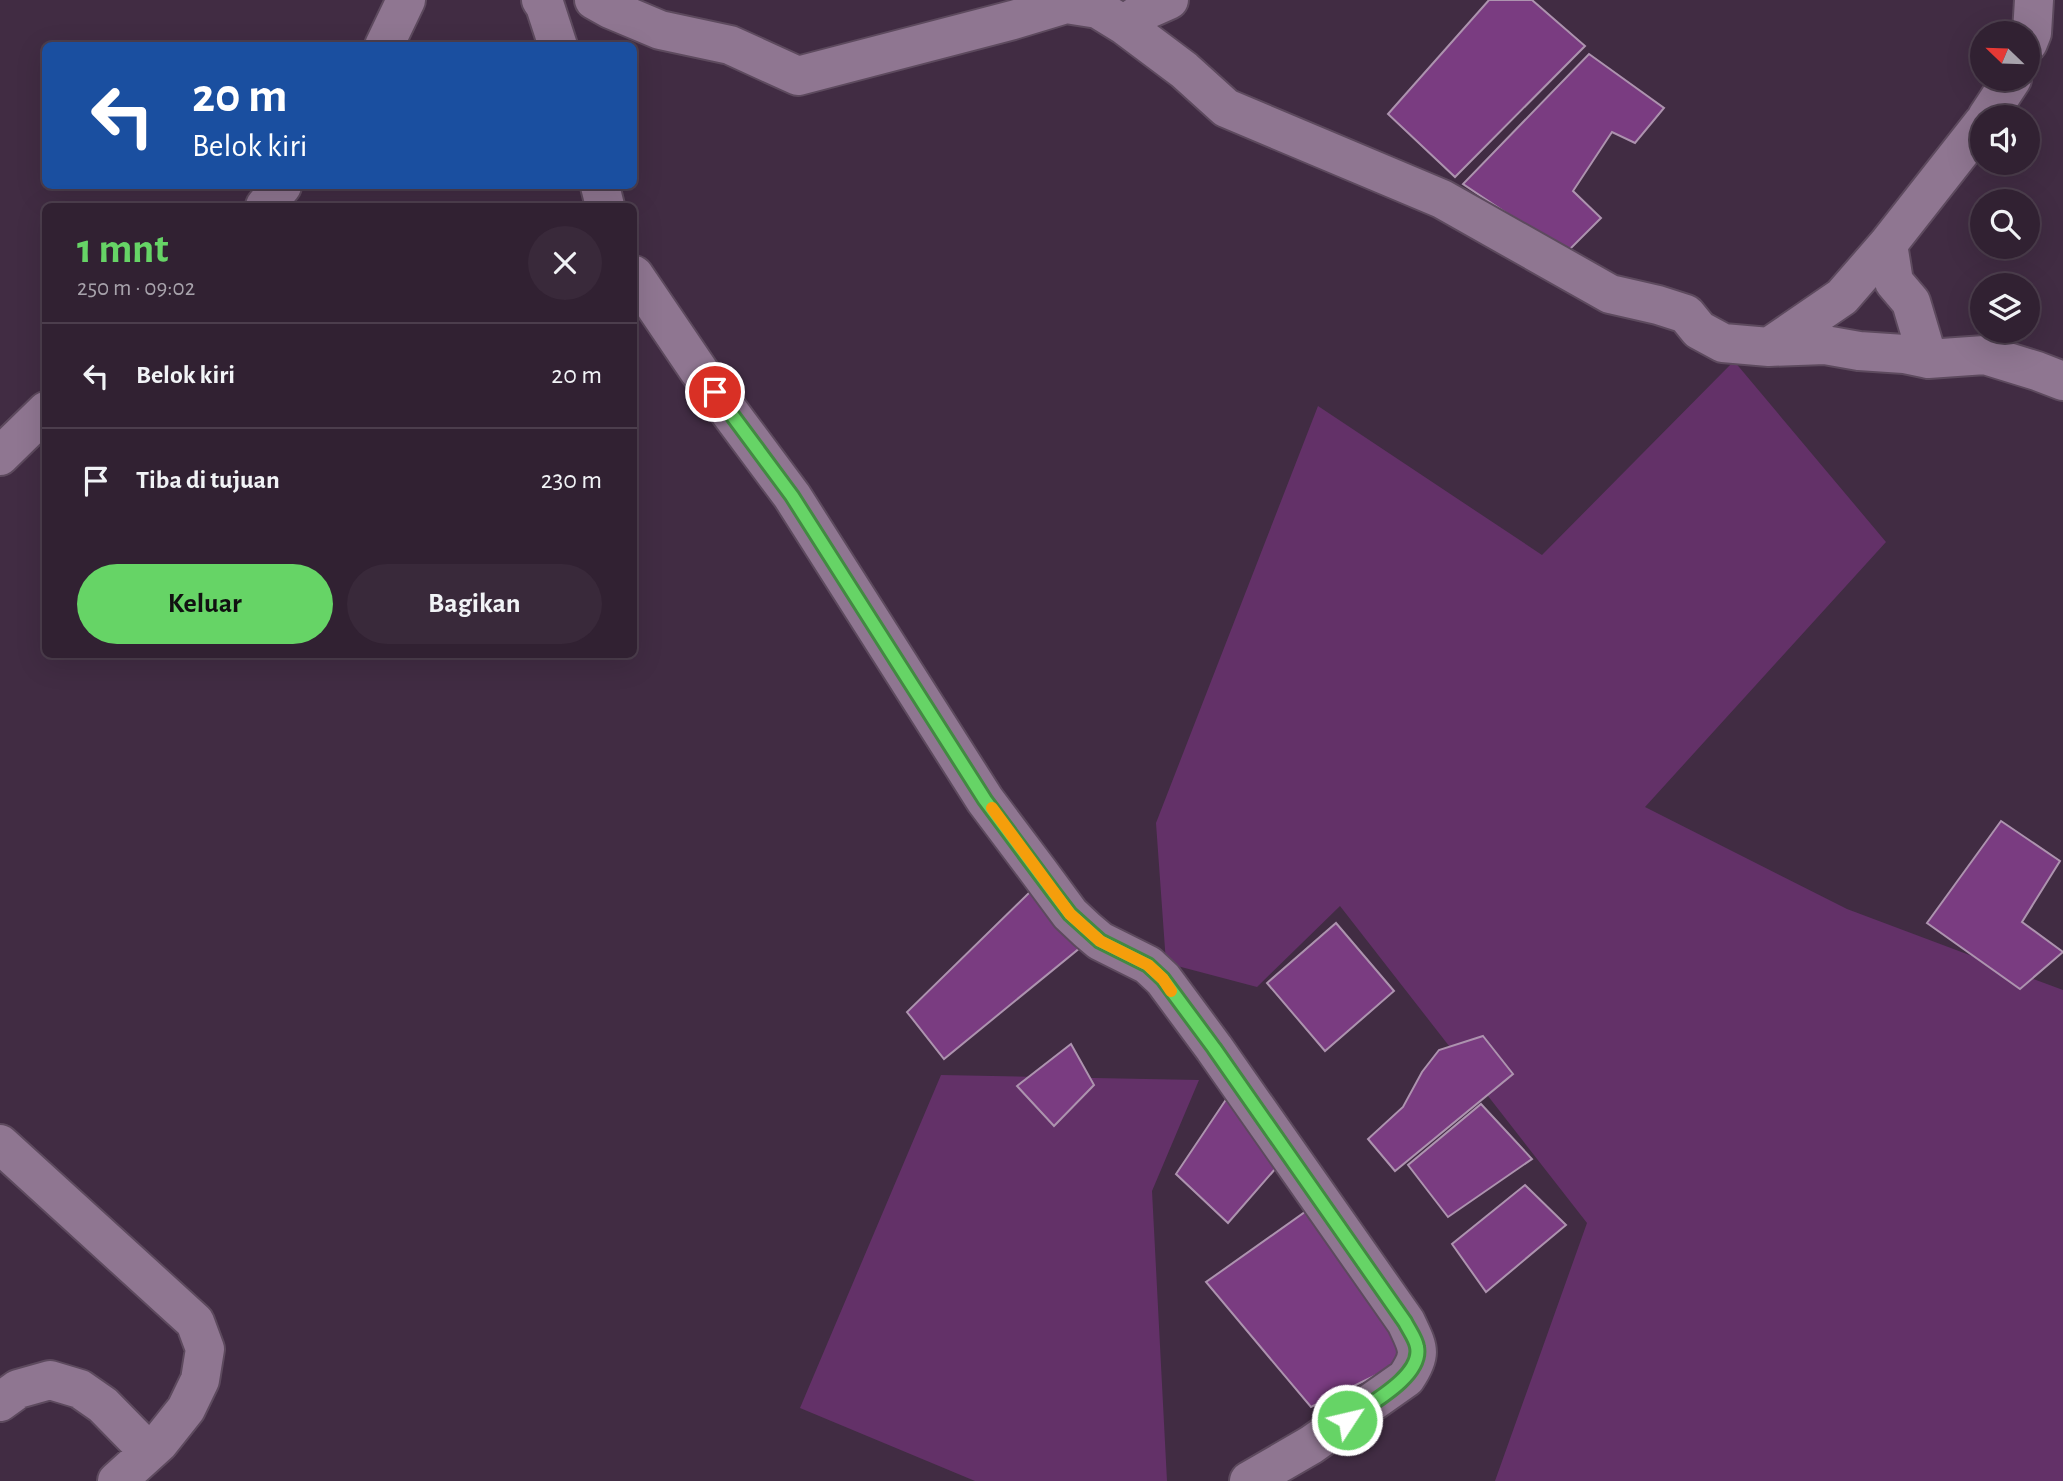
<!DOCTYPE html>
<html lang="id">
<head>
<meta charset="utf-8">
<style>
  :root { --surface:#312132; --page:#39293a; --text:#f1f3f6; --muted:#a8a3ac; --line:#4c3e4d; --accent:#66d466 }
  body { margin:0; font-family:"Alegreya Sans",sans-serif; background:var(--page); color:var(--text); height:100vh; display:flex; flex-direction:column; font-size:26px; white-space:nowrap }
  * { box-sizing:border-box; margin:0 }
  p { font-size:23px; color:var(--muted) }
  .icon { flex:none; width:38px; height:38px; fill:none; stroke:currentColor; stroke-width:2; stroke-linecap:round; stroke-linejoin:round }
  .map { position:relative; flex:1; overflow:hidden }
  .sheet { position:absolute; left:42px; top:203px; width:595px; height:455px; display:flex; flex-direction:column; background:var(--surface); border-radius:10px; box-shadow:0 7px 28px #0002,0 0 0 2px var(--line) }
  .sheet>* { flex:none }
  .hud { position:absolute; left:42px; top:42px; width:595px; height:147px; border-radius:10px; box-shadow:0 7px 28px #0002,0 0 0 2px var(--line); background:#1a4fa0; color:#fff; overflow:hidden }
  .needle { width:46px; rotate:293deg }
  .controls { position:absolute; left:1970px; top:21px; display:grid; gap:14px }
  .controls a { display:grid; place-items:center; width:70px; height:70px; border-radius:50%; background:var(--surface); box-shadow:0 7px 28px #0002,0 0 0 2px var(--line); font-size:35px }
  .pin { position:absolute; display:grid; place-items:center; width:60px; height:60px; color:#fff; margin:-30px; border:4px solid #fff; border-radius:50%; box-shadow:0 2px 7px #0007 }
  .me { position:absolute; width:77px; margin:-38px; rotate:55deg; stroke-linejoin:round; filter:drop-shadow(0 0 5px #0008) }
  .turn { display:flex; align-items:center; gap:24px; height:147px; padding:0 35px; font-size:32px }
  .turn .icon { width:91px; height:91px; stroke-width:2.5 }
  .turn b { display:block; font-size:49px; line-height:60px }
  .round { display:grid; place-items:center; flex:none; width:74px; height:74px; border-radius:37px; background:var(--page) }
  .head { display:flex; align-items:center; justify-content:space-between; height:119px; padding:0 35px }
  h1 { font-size:42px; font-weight:700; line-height:52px; color:var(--accent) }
  .button { display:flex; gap:14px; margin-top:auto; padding:14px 35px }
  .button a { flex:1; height:80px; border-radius:42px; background:var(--accent); color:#111; font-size:28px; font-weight:700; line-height:80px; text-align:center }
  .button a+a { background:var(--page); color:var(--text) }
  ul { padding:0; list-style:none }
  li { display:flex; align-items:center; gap:21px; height:105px; padding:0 35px; border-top:2px solid var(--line) }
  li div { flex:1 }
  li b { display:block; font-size:26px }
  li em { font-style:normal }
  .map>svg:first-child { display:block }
</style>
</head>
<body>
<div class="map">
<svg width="2063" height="1481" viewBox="0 0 2063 1481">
  <rect width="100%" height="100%" fill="#412c43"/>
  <!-- green -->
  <path fill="#633168" d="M1734 361 1886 542 1645 807 1847 909 2063 990V1481H1495L1587 1223 1340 906 1257 987 1166 963 1156 823 1318 406 1542 555Z
    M941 1075 1199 1080 1152 1191 1167 1481H975L800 1408Z"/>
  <!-- building -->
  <path fill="#7a3c81" stroke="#ad93af" stroke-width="2" d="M1489 0H1532L1585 46 1455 177 1388 114Z
    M1589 54 1664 108 1635 143 1612 132 1573 191 1601 218 1566 253 1463 184Z
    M2001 821 2060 861 2022 922 2063 952 2020 989 1927 923Z
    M1033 889 1081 947 944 1059 907 1012Z
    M1336 923 1394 991 1325 1051 1267 983Z
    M1483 1036 1513 1074 1395 1171 1368 1139 1403 1107 1422 1072 1439 1050Z
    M1071 1044 1094 1085 1054 1126 1017 1086Z
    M1227 1098 1283 1160 1228 1223 1176 1174Z
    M1481 1104 1532 1159 1448 1217 1408 1165Z
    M1525 1185 1566 1225 1486 1292 1452 1244Z
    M1312 1207 1417 1355 1311 1407 1206 1282Z"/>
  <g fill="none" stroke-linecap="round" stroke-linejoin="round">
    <defs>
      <path id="minor" d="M541 0 545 6 558 46
        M594 0 610 9 660 30 730 45 798 76 1013 20 1066 4 1098 9 1124 25 1184 70 1226 108 1442 199 1610 294 1658 305 1686 314 1699 330 1723 343 1769 347 1825 345 1859 351 1904 354 1928 359 1985 355 2037 371 2063 381
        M1124 25 1142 12 1169 0
        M2028 43 2032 33 2034 0
        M384 46 406 0
        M1987 117 2012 79
        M600 186 605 206
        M265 206 282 186
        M1888 244 1894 282 1911 302 1928 359
        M634 275 699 371 792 496 985 800 1039 872 1070 914 1087 930 1100 941 1148 965 1163 979 1214 1048 1406 1322C1418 1348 1423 1353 1406 1378L1311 1445 1249 1481
        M1769 347 1842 297 1888 244 1983 123
        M0 456 46 411
        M0 1144 195 1322 205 1349 200 1380 186 1409 159 1443 117 1481
        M0 1402 18 1389 50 1380 80 1389 103 1405 149 1452"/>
    </defs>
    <!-- minor casing -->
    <use href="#minor" stroke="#5d4a5e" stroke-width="42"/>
    <!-- minor -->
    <use href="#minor" stroke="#8f7691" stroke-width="38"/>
  </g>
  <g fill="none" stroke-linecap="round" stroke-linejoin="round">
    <defs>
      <path id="route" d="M715 392 792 496 985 800 1054 893 1070 914 1100 941 1148 965 1163 979 1214 1048 1405 1322C1409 1330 1416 1339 1417 1347 1423 1377 1367 1405 1347 1420"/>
    </defs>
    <!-- route casing -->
    <use href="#route" stroke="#428a42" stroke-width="18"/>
    <!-- route -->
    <use href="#route" stroke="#66d466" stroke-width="12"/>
    <!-- slow -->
    <path stroke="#f59e0b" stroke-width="12" d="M992 808 1070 914 1100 941 1148 965 1163 979 1171 991"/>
  </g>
</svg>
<div class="controls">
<a><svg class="needle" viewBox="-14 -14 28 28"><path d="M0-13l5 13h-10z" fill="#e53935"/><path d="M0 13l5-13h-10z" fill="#a8a3ac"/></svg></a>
<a><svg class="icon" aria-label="sound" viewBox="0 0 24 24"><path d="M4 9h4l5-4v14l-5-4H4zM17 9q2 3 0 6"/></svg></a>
<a><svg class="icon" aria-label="search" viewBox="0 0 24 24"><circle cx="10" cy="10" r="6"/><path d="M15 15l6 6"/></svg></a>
<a><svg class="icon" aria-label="layers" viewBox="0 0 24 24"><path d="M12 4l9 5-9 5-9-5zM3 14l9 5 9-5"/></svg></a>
</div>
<div class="pin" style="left:715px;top:392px;background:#d93025"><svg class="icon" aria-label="arrive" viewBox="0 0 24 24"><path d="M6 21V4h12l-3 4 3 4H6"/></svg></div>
<svg class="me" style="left:1347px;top:1420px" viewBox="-20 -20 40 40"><circle r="17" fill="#66d466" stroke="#fff" stroke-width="3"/><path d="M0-11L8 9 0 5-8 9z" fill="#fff"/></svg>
<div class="hud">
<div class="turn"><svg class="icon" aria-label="left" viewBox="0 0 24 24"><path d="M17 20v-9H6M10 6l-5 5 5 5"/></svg><div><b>20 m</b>Belok kiri</div></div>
</div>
<section class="sheet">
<div class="head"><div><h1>1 mnt</h1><p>250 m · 09:02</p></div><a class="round"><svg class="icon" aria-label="close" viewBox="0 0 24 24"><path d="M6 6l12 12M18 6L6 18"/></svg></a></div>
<ul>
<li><svg class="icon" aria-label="left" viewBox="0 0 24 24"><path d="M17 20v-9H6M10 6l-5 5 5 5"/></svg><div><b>Belok kiri</b></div><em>20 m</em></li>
<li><svg class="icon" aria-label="arrive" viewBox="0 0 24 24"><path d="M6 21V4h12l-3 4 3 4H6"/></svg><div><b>Tiba di tujuan</b></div><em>230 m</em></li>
</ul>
<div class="button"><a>Keluar</a><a>Bagikan</a></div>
</section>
</div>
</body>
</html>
